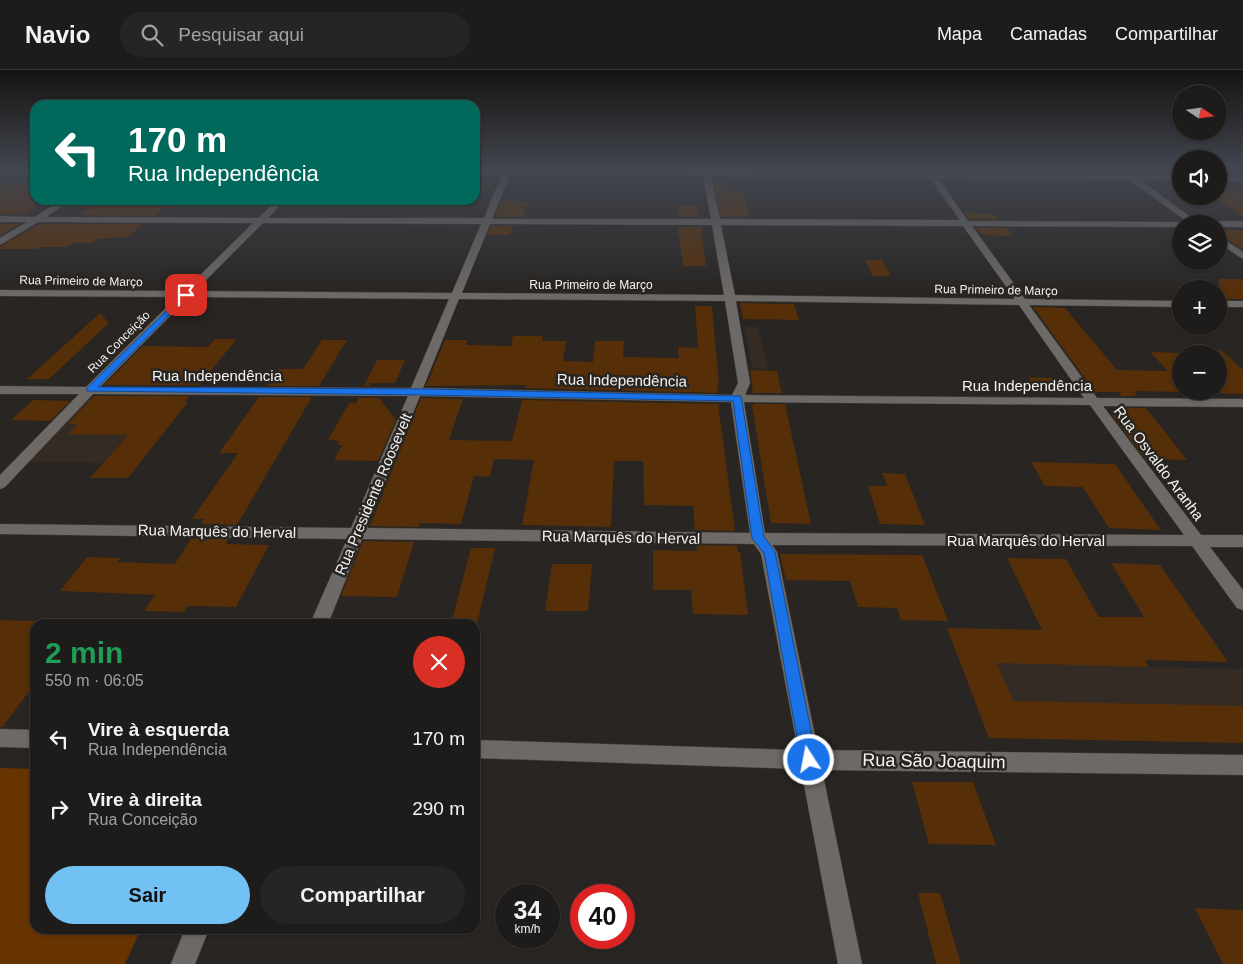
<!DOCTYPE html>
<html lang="pt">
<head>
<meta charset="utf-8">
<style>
  :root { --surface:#1e1c1a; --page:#262523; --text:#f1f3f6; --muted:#a1a1a2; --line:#3c3a39; --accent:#71c1f4 }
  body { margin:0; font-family:Helvetica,sans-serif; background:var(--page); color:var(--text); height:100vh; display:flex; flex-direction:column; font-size:19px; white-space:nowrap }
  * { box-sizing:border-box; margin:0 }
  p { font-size:16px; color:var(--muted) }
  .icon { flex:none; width:28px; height:28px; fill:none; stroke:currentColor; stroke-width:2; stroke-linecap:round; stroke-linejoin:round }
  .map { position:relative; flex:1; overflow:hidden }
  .panel { position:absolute; left:30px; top:549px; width:450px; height:315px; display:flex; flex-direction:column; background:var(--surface); border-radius:15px; box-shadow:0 1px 4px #0004,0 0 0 1px var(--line) }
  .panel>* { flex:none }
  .guide { position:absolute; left:30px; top:30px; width:450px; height:105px; border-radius:15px; box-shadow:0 1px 4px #0004,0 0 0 1px var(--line); background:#00695c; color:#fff; overflow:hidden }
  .needle { width:32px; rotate:103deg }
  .controls { position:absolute; left:1172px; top:15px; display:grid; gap:10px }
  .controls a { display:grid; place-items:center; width:55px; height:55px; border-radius:50%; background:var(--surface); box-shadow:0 1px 4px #0004,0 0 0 1px var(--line); font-size:25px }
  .speed { position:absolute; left:495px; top:814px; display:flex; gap:10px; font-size:25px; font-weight:700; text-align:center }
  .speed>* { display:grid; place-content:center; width:65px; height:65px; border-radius:50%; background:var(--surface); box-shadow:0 1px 4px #0004,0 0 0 1px var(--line); line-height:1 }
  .speed small { font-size:12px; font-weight:400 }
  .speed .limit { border:8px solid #d22; background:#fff; color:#111 }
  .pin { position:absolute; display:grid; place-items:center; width:42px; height:42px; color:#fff; margin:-21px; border-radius:10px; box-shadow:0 2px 8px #0006 }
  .me { position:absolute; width:55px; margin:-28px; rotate:349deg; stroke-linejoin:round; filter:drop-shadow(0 0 4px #0008) }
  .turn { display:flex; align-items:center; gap:18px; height:105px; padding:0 15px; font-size:22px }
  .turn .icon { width:65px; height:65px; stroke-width:2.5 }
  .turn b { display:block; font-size:35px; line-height:42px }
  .round { display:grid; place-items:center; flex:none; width:52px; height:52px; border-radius:26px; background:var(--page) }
  .head { display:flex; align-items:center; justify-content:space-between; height:85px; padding:0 15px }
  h1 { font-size:30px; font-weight:700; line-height:38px; color:#1e9e55 }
  .cta { display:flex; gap:10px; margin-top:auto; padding:10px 15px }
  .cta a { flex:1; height:58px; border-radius:30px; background:var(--accent); color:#111; font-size:20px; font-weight:700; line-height:58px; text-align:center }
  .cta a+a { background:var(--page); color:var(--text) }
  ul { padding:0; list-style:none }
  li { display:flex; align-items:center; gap:15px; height:70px; padding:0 15px }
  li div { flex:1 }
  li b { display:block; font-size:19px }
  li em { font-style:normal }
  header { display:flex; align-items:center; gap:30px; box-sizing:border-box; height:70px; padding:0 25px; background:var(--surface); border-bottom:1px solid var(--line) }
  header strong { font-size:24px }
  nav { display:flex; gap:28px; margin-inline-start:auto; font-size:18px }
  .search { width:350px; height:45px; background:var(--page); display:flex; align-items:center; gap:12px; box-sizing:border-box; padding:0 18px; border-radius:28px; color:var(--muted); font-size:19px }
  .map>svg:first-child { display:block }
</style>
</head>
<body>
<header>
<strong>Navio</strong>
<div class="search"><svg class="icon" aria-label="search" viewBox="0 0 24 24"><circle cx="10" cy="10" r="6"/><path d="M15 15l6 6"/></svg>Pesquisar aqui</div>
<nav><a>Mapa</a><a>Camadas</a><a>Compartilhar</a></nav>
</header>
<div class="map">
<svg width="1243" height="894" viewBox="0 0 1243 894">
  <rect width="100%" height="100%" fill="#282522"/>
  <!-- built -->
  <path fill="#342b24" d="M744 257H758L768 299 752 298Z
    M90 327 159 328 103 393 27 392Z
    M947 558 1128 561 1149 597 1243 599V673L989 668Z"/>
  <!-- green -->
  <path fill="#673400" d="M708 100H913L917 105Z
    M0 698 35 699V859H141L125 894H0Z"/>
  <!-- building -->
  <path fill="#562e08" d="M714 113 729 114 731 120H743L750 147H721Z
    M0 114H35V138L24 145 0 144Z
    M1219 121H1243V146L1212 126H1219Z
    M108 130H174L154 146 78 145 98 131Z
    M501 131 528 132 523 147H495Z
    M678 136H697L699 147H679Z
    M964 142 996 145 999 149H969Z
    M0 154H20L0 166Z
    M38 154H143L128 167 98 169 92 173H72L67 177H42L38 179H0V177Z
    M491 156H513L510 165H488Z
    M680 157H701L706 196H683L678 158Z
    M976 158H1007L1013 166 986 165 980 163Z
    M1219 160H1243V180L1219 164Z
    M865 190H882L891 206H873Z
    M1219 209H1243V229H1219Z
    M740 233 794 234 799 250 743 249Z
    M695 236H712L719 315H717V323L525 318 526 315 426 316 445 270H468L466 275 511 276 513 266H543L542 271H566L563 291 593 292 595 271H624L623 287 679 288 678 277 698 278Z
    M1033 237 1065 238 1117 300 1168 301 1150 282 1181 283V322L1134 321 1137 326H1120L1121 322H1095Z
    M100 243 109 253 49 309H27Z
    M215 269H237L199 315H104L143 276 208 277Z
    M322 270H347L319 316H267L279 299H303Z
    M1219 278 1243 300V324L1219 323Z
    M377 290H405L395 313H368L371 316H364Z
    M750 300 777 301 782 323H753Z
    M1028 307 1053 308 1063 322 1037 321Z
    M94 326H189L185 332H188L128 408H90L128 365 68 364 78 354H68Z
    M259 327H312L237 455 201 454 204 449H192L238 383H219Z
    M359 328H379L396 350 378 391 334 390 342 375H337L339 371 328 370 349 333H356Z
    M421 328 463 329 449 370 512 371 522 330 718 334 735 461 695 460 693 436 644 435 643 391H614L611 457 522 455 534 390 494 389 490 407 474 406 461 454 420 453 419 457 370 456Z
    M33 330 70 331 50 351 11 350Z
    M755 334H785L811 454 771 453 752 336Z
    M1115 338H1146L1187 390 1145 389 1112 345Z
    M1031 392 1115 394 1161 460 1109 458 1083 417 1045 416Z
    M882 403 905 404 925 455 880 454 868 416H887Z
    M191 469H228L226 474 269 475 236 537 188 536 184 542 144 541 155 525 60 521 87 487 120 488 117 492 175 494Z
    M363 471 414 472 397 527 341 526Z
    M696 475 737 476 738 482H740L748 545 693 544 691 520H653V480L697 481Z
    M471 478H495L477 554H451Z
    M780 484 922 485 948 551 901 550 897 538 858 537 850 511 786 510Z
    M1007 488 1066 489 1099 547H1144L1111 493 1160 495 1228 592 1145 590 1149 597 997 593 1013 631 1243 636V673L989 668 947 558 1042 560Z
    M552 494H592L588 541H545Z
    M0 550 35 551V613L3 657H0Z
    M912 712H973L996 775 929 774Z
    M918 823H940L961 894H936Z
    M1195 838 1243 840V894H1223Z"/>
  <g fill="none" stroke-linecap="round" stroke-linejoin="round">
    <defs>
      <path id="minor" d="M475 100H710L927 104 926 100H932L935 104 1181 106V110H1140L1200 154H1190L1130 110 938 108 968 151 1184 152 1185 154H1181V157L972 156 1025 229 1181 231V237L1029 235 1097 328 1243 329V337L1103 336 1201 465H1243V477H1210L1243 520V540L1237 538 1192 476 772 475 777 482 818 680 1243 685V705L822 700 862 894H838L801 699 475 688V670L798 680 761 484 754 474 362 469 328 554H310L347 469 0 464V454L351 458 408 326 93 324 5 417 0 419V405L79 324H0V316L86 317 177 227 0 226V220L184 221 253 153 38 152 0 175V168L27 152H0V146L35 147 61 130H71L46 147 259 148 276 130H285L268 148H484L502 104H475ZM510 105 703 106 711 149H492ZM711 106 930 108 960 150 720 149ZM263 153 481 154 452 223 195 221ZM490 154 712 155 724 225 462 223ZM721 155 963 156 1015 229 735 225ZM189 227 449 229 411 318 100 317ZM459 229 725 231 738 313 732 325 423 318ZM736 231 1019 235 1084 328 745 325 750 313ZM420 326 731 332 750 463 367 458ZM744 332 1090 335 1184 465 765 463Z
        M1219 107H1243V111H1219Z
        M1219 151H1243V157H1219V154H1215Z
        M1219 166 1243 182V189L1219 173Z
        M1219 231H1243V237H1219Z
        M0 659 35 660V678L0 677Z
        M185 859H209L195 894H171Z"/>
    </defs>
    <!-- minor casing -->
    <use href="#minor" stroke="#43403e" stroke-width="1"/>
    <!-- minor -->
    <use href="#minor" fill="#6d6966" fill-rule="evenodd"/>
  </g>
  <!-- sky -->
  <linearGradient id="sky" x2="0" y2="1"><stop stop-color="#161413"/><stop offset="0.44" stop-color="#42464f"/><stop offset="1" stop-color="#42464f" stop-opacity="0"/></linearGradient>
  <rect width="1243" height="225" fill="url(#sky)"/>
  <!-- route -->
  <path fill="#1a73e8" stroke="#114b97" d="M186 222 189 225 188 226 98 317 426 319 741 326 764 467 775 482 817 690 814 695 809 697 803 695 801 690 764 483 752 468 733 331 426 325 87 321V318Z"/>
  <g text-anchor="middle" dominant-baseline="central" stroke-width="5" stroke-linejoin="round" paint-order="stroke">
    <!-- far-street labels -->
    <g font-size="12" fill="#f5f3f1" stroke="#282522">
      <text transform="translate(81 211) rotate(1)">Rua Primeiro de Março</text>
      <text x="591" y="215">Rua Primeiro de Março</text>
      <text transform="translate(996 220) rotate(1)">Rua Primeiro de Março</text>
      <text transform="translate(119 272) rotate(-45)">Rua Conceição</text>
    </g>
    <!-- street labels -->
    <g font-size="15" fill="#f5f3f1" stroke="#282522">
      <text x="217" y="305">Rua Independência</text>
      <text transform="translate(622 310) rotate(1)">Rua Independência</text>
      <text x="1027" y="315">Rua Independência</text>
      <text transform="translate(1159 393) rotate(53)">Rua Osvaldo Aranha</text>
      <text transform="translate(373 424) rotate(-67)">Rua Presidente Roosevelt</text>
      <text transform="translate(217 461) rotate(1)">Rua Marquês do Herval</text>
      <text transform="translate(621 467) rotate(1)">Rua Marquês do Herval</text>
      <text x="1026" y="470">Rua Marquês do Herval</text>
    </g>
    <!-- near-street labels -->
    <g font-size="18" fill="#f5f3f1" stroke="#282522">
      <text transform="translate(934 691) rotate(1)">Rua São Joaquim</text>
    </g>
  </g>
</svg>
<div class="controls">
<a><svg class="needle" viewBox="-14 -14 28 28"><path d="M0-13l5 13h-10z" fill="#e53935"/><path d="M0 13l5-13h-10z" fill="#a1a1a2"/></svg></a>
<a><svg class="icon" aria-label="sound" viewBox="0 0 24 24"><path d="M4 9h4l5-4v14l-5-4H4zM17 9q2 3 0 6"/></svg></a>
<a><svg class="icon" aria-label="layers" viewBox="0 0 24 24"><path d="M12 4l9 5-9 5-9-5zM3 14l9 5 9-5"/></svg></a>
<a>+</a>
<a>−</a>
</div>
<div class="speed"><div>34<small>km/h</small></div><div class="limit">40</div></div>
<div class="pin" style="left:186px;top:225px;background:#d93025"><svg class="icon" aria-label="arrive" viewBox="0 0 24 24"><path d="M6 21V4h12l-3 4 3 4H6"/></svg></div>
<svg class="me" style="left:809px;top:690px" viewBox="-20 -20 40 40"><circle r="17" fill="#1a73e8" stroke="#fff" stroke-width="3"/><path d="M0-11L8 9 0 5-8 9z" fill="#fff"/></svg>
<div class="guide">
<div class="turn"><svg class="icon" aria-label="left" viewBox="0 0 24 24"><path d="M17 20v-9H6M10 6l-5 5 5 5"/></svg><div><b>170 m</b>Rua Independência</div></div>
</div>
<section class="panel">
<div class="head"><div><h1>2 min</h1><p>550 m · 06:05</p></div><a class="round" style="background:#d93025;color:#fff"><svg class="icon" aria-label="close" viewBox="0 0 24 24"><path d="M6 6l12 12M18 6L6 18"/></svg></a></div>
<ul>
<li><svg class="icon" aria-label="left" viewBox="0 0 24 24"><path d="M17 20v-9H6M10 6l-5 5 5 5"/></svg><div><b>Vire à esquerda</b><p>Rua Independência</p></div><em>170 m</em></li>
<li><svg class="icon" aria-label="right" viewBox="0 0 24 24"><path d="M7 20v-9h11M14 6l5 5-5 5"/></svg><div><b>Vire à direita</b><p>Rua Conceição</p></div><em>290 m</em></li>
</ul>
<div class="cta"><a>Sair</a><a>Compartilhar</a></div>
</section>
</div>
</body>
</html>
